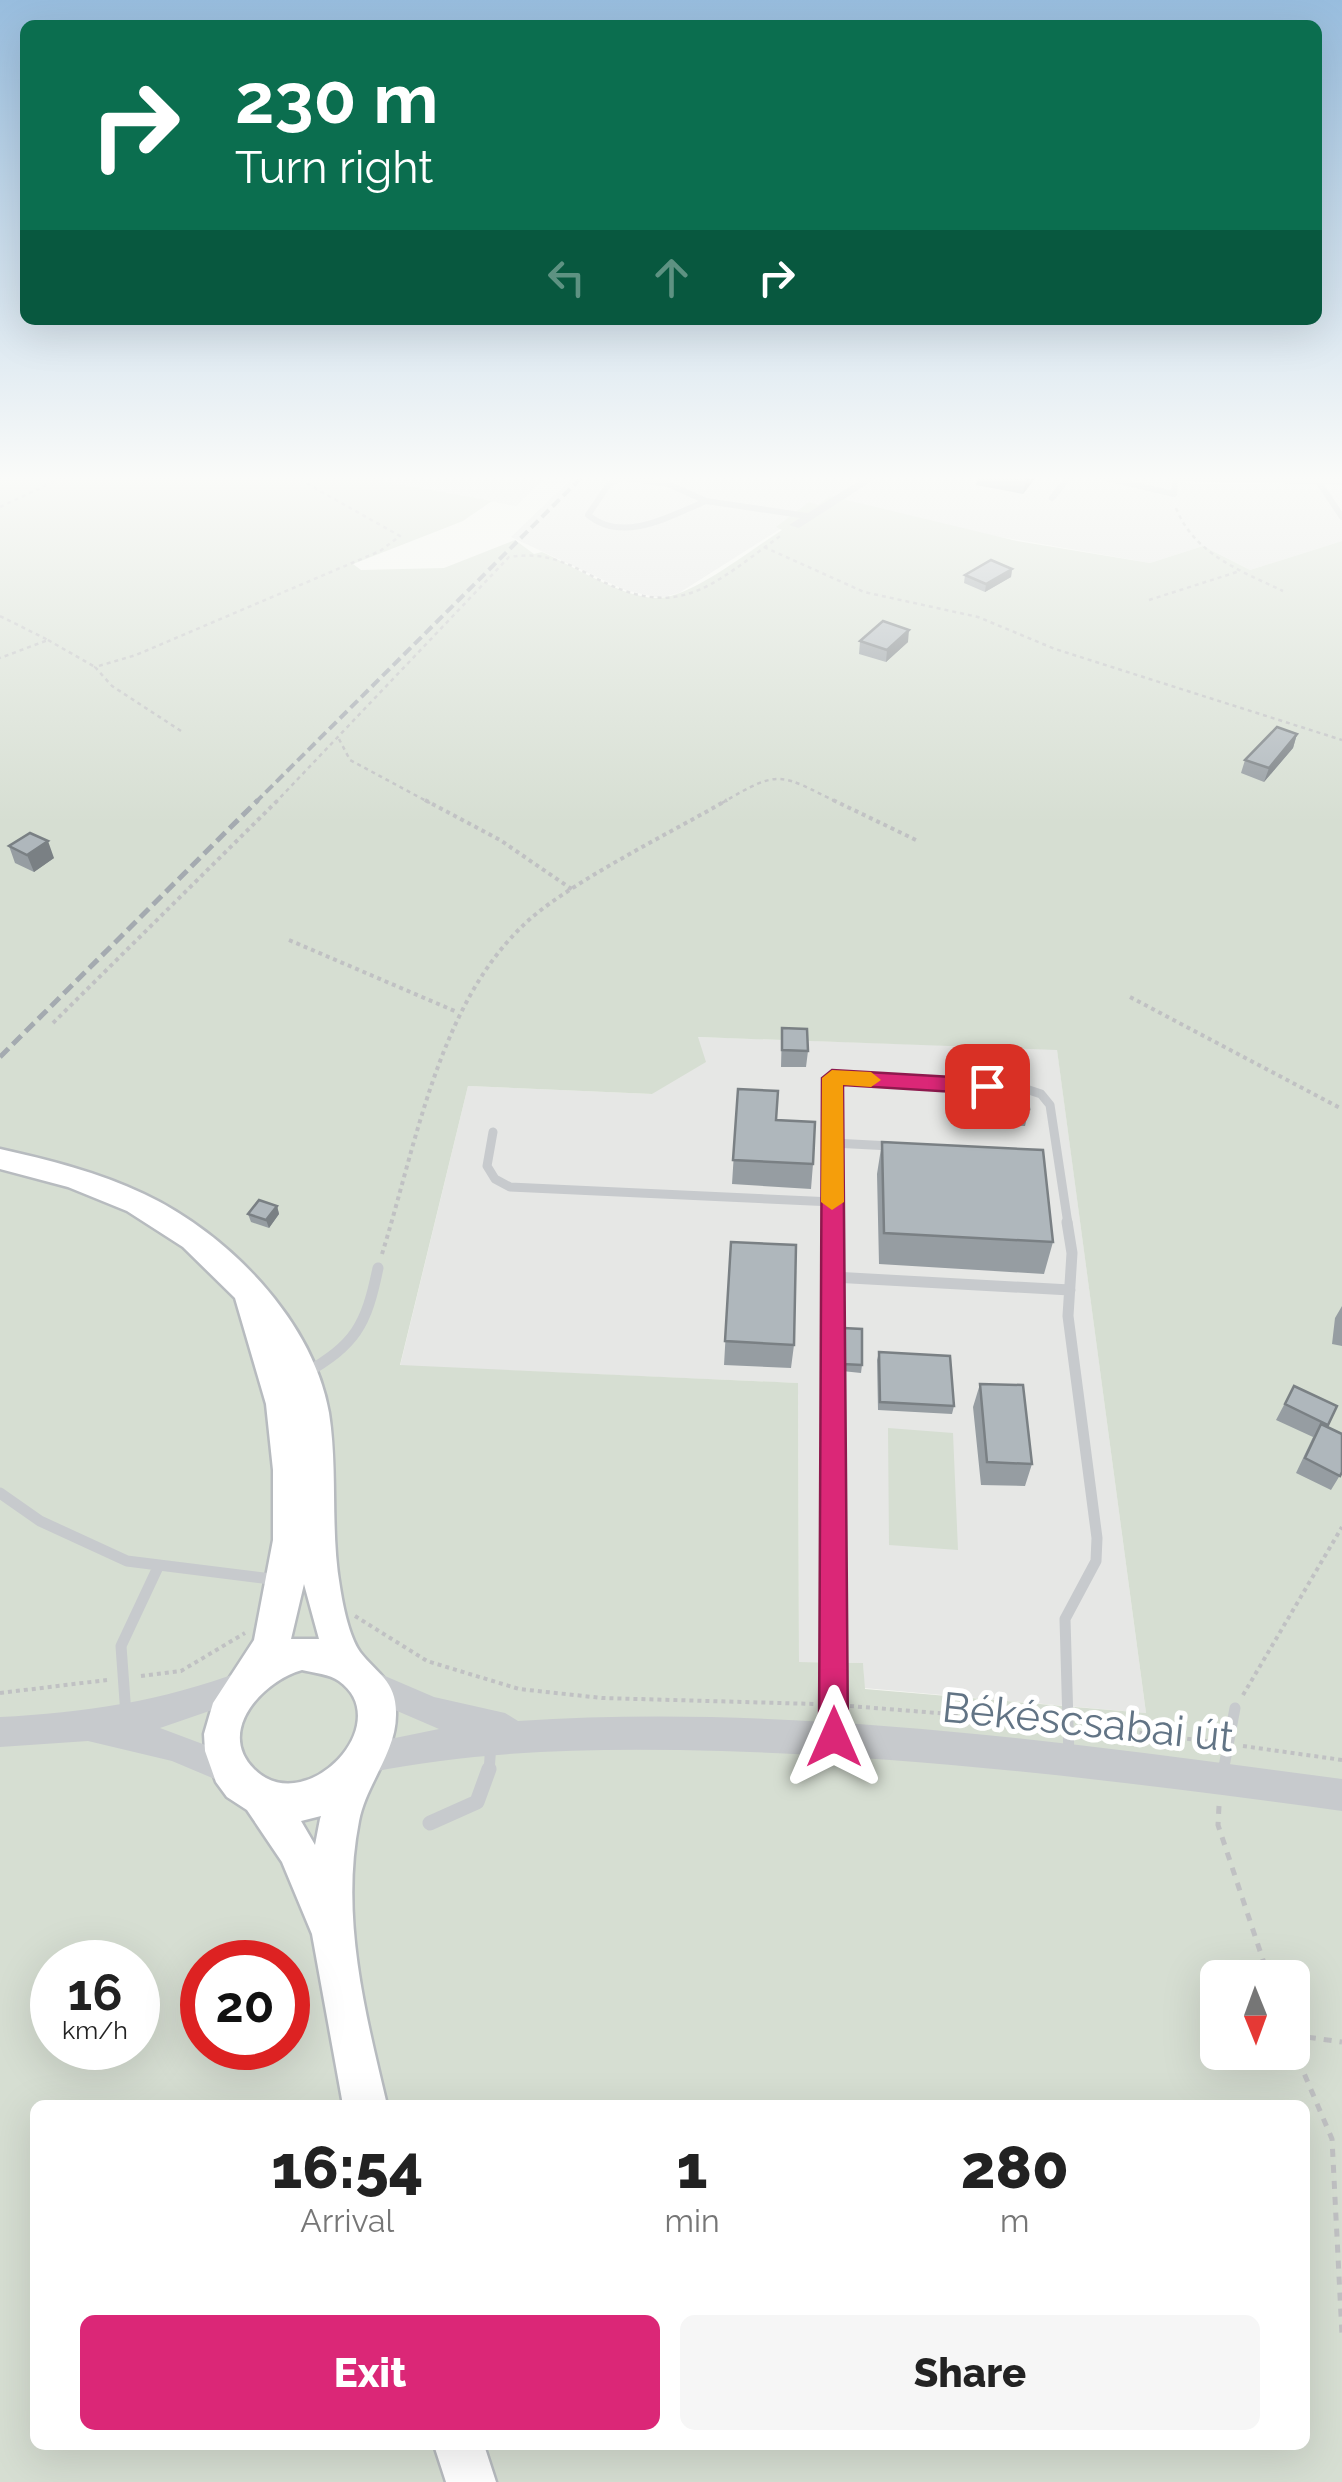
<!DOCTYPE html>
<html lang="en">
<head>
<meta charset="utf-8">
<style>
  :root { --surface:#fff; --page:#f6f6f6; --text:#222; --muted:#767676; --accent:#db2777 }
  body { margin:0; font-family:Raleway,sans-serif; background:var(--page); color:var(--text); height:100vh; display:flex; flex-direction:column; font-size:38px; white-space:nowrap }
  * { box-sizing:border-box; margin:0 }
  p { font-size:32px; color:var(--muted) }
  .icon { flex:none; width:55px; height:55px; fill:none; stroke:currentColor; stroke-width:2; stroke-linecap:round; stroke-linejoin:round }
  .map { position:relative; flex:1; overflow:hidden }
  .side { position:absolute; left:30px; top:2100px; width:1280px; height:350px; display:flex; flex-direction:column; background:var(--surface); border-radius:15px; box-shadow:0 10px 40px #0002 }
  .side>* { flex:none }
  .top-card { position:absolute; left:20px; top:20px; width:1302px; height:305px; border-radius:15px; box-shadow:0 10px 40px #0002; background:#0b6e4f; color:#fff; overflow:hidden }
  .needle { width:65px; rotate:179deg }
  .tools { position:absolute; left:1200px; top:1960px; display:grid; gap:20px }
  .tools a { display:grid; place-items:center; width:110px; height:110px; border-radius:15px; background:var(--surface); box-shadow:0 10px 40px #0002; font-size:50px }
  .speed { position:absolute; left:30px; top:1940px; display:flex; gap:20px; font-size:50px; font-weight:700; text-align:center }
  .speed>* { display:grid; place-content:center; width:130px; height:130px; border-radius:50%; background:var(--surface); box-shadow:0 10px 40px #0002; line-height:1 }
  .speed small { font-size:25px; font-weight:400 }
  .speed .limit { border:15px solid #d22; background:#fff; color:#111 }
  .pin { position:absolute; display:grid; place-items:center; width:85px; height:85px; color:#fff; margin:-42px; border-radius:20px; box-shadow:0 5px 15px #0006 }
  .me { position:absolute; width:110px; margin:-55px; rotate:0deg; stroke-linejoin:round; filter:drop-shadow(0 0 8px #0008) }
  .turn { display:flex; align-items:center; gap:35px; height:210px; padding:0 50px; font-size:45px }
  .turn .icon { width:130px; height:130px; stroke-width:2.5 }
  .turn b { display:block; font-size:70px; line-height:85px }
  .lanes { display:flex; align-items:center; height:95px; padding:0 50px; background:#0003; justify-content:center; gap:50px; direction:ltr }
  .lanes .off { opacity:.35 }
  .eta { display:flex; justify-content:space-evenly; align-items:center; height:170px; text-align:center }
  .eta b { font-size:60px; font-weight:800; line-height:70px }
  .button { display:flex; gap:20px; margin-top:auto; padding:20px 50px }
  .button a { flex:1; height:115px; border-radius:15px; background:var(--accent); color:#fff; font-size:40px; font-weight:800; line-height:115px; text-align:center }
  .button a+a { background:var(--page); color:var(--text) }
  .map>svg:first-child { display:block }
</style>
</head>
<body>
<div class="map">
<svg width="1342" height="2482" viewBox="0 0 1342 2482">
  <rect width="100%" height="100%" fill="#f5f6f1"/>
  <!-- built -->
  <path fill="#e6e7e5" d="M379 477H546L516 506 382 481Z
    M573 477H862L875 481 886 477H1160L1195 484H1290L1287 477H1342V541L1250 570 1203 546 1150 563 818 505 679 593 660 598 625 590 511 537Z
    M697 1037 1057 1049 1146 1713 864 1688 863 1663 799 1662 798 1383 400 1366 468 1086 652 1094Z"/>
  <!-- green -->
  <path fill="#d6ded2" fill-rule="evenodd" d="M0 477H379L382 481 492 501 463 521 353 564 361 570 444 568 515 540 534 554 542 552C571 565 627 600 659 598 692 597 752 549 782 530L776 527 809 502 818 505 830 496 1017 541 1150 563 1203 546 1250 570 1342 541V2482H0ZM698 1037 1057 1050 1146 1713 865 1689 863 1663 799 1662 798 1383 400 1365 468 1086 652 1094 706 1062ZM52 1962H138V2048H52ZM202 1962H288V2048H202ZM1218 1978H1292V2052H1218ZM35 2105H1305V2445H35Z
    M888 1428 953 1433 958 1550 889 1545Z"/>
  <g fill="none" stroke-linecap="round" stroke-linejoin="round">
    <defs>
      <path id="primary" d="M0 1149C49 1160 98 1172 144 1194 227 1233 313 1320 329 1413 338 1470 330 1530 340 1587 343 1606 349 1636 360 1652 377 1674 397 1681 396 1715 396 1753 366 1784 359 1821 340 1917 365 2012 387 2105H343L312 1934 282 1862 247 1810 227 1797 216 1782 205 1751 204 1734 213 1703 254 1640 273 1540V1470L266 1404 235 1298 183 1247 127 1211 68 1187 0 1169ZM304 1584 319 1639H291ZM302 1670C314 1673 330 1674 339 1681 398 1723 305 1820 254 1769 215 1730 265 1680 302 1670ZM321 1816 320 1819 315 1845 301 1821Z
        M434 2445H484L496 2482H446Z"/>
    </defs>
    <!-- primary casing -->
    <use href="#primary" stroke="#b7bbbf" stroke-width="5"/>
    <!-- path-far2 -->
    <path stroke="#c0c1c3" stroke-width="2.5" stroke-dasharray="4 4" stroke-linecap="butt" d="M147 477H172
      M0 507 64 477
      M1176 508C1194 554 1241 571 1283 591
      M764 547 864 592 978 617 1055 649 1342 740
      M1149 600 1240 571
      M0 616 48 640 0 658
      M48 640 95 667
      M181 731 112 686 95 667 136 655 380 551 400 536 295 477
      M339 739 350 760 430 803
      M275 803 509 557C540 552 562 560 590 575 679 624 710 586 783 534
      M722 803C781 768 779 774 839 803"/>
    <!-- path-far1 -->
    <path stroke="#c0c1c3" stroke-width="4" stroke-dasharray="4 4" stroke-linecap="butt" d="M425 800 500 840 573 890
      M833 800 916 840
      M289 940 457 1012
      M1130 997 1342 1109
      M53 1023 278 800
      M382 1254C419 1136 442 980 549 904 604 865 668 834 727 800
      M355 1616 427 1661 519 1689 602 1698 815 1704
      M141 1676 181 1671 245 1633
      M0 1693 107 1680
      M1243 1695 1342 1527
      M850 1706 1050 1722
      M1084 1726 1214 1742
      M1243 1746 1342 1760"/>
    <!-- path -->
    <path stroke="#c0c1c3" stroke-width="5" stroke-dasharray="8 8" stroke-linecap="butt" d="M1219 1806 1218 1825 1269 1978
      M1292 2035 1342 2042
      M1292 2045 1332 2139 1342 2335"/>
    <!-- service-far3 -->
    <path stroke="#c7cacd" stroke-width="6" d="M1102 477 1174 494 1175 478
      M623 478 668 484 706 501C670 516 623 544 588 515L609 484Z
      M1318 481 1342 517
      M1052 498 1069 477
      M706 501 807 516"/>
    <!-- service-far2 -->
    <path stroke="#c7cacd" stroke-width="9" d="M493 1132 487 1166 495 1179 510 1187 833 1202
      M833 1143 891 1146
      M832 1224V1078L1026 1089 1041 1094 1050 1105 1068 1224"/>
    <!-- service-far1 -->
    <path stroke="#c7cacd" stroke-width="11" d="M832 1222 834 1732
      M1067 1222 1072 1253 1068 1316 1097 1538 1096 1561 1065 1619 1069 1758
      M833 1277 1070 1290
      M304 1374C356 1344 366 1326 378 1268
      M0 1493 40 1521 127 1561 279 1580
      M126 1715 121 1646 159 1565
      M489 1772 491 1743
      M1223 1772 1235 1708"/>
    <!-- service -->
    <path stroke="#c7cacd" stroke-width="15" d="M1222 1776 1223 1769
      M430 1823 477 1802 489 1769"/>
    <!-- minor -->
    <path fill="#c7cacd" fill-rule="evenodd" d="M865 477H878L799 528 789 525Z
      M1163 477H1342V485L1169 481Z"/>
    <!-- tertiary -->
    <path fill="#c7cacd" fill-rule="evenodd" d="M371 1670 434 1697 505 1713 518 1721C792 1703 1071 1743 1342 1779V1811C1136 1783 930 1757 722 1751 603 1748 485 1749 367 1773L356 1768 351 1757 356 1746 439 1729 360 1695 356 1685 360 1675Z
      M242 1671 253 1676 258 1686 253 1696 160 1728 240 1758 245 1769 240 1780 229 1785 172 1761 88 1741 0 1747V1717C84 1713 163 1701 242 1671Z"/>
    <!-- primary -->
    <use href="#primary" fill="#fff" fill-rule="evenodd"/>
    <!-- rail-far1 -->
    <path stroke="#a4aab0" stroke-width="4" stroke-dasharray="10 5" stroke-linecap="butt" d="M255 803 582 477"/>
    <!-- rail -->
    <path stroke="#a4aab0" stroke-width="5" stroke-dasharray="12 6" stroke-linecap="butt" d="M0 1057 258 800"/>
  </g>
  <!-- wall -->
  <path fill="#969da2" d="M978 477H1036L1023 494 976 485Z
    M1012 569 1011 577 985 592 964 583 965 575Z
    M860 641 908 642 886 662 859 654Z
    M1297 734 1293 748 1264 782 1241 773 1245 760Z
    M9 846 54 858 34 872 15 863Z
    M782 1028 808 1051 806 1067H781Z
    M738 1089 776 1120 813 1164 811 1189 732 1184Z
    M988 1092 1029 1109 1025 1126 986 1125 984 1108Z
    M882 1142 1053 1242 1044 1274 879 1264 877 1174Z
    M277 1206 279 1214 269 1228 251 1222 248 1214Z
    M731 1242 794 1345 791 1368 724 1365Z
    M1342 1306V1346L1332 1344 1335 1318Z
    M843 1328 862 1365 861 1373 842 1371Z
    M879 1352 954 1406 952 1414 878 1410 877 1360Z
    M980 1384 1032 1464 1025 1486 981 1485 973 1407Z
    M1294 1386 1337 1406 1327 1427 1342 1472 1331 1490 1296 1473 1313 1437 1276 1420Z"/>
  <!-- shaded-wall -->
  <path fill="#7a8084" d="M1026 477H1036L1023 494Z
    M1012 569 1011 577 985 592 986 584Z
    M909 630 908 642 886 662 887 650Z
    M1297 734 1293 748 1264 782 1269 768Z
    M48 841 54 858 34 872 27 855Z
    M277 1206 279 1214 269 1228 266 1220Z"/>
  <!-- building -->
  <path fill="#afb7bc" stroke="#7a8084" stroke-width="2.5" d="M991 560 1012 569 986 584 965 575Z
    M883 621 909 630 887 650 860 641Z
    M1277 727 1297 734 1269 768 1245 760Z
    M30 833 48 841 27 855 9 846Z
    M782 1028 807 1029 808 1051 782 1050Z
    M738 1089 778 1091 776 1120 815 1122 813 1164 733 1160Z
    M988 1092 1027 1093 1029 1109 990 1108Z
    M882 1142 1043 1150 1053 1242 884 1233Z
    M259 1200 277 1206 266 1220 248 1214Z
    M731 1242 796 1245 794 1345 725 1341Z
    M843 1328 862 1329V1365L843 1364Z
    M879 1352 950 1356 954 1406 880 1402Z
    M980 1384 1023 1385 1032 1464 987 1462Z
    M1294 1386 1337 1406 1328 1425 1285 1404Z
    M1321 1424 1342 1434V1472L1340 1476 1305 1458Z"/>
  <!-- sky -->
  <linearGradient id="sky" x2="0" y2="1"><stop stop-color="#98bdde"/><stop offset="0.58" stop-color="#fafbf9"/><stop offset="1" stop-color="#fafbf9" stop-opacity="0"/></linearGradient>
  <rect width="1342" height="824" fill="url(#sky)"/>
  <!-- route -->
  <path fill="#db2777" stroke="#8e194d" stroke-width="2.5" d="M832 1070 987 1079 998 1086 987 1094 843 1085 848 1737 844 1747 834 1751 824 1747 819 1737 822 1078Z"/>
  <!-- slow -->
  <path fill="#f59e0b" d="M832 1070 871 1072 881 1080 871 1087 843 1085 844 1202 832 1210 821 1202 822 1078Z"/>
  <g text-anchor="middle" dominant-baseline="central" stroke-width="10" stroke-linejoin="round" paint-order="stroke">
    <!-- near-street labels -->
    <g font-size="42" fill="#627485" stroke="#fff">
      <text transform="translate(1088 1722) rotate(6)">Békéscsabai út</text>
    </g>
  </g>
</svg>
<div class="tools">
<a><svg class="needle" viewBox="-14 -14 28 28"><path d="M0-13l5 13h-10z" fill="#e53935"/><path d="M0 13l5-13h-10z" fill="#767676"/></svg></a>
</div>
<div class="speed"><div>16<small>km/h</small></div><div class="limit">20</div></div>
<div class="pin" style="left:987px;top:1086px;background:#d93025"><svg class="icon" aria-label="arrive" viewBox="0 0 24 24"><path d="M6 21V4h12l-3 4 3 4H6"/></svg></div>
<svg class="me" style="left:834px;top:1737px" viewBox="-20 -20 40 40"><path d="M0-17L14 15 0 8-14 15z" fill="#db2777" stroke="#fff" stroke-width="4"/></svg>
<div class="top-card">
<div class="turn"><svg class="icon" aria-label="right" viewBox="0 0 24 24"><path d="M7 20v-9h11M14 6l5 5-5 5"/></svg><div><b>230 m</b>Turn right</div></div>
<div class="lanes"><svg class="icon off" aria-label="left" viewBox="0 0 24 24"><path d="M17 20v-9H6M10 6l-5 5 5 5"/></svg><svg class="icon off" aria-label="ahead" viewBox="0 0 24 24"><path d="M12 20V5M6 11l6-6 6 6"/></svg><svg class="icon" aria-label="right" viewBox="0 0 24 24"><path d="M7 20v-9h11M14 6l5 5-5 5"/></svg></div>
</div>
<section class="side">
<div class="eta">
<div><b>16:54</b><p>Arrival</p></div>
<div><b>1</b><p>min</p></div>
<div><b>280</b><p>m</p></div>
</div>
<div class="button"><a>Exit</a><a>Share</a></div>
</section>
</div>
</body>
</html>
